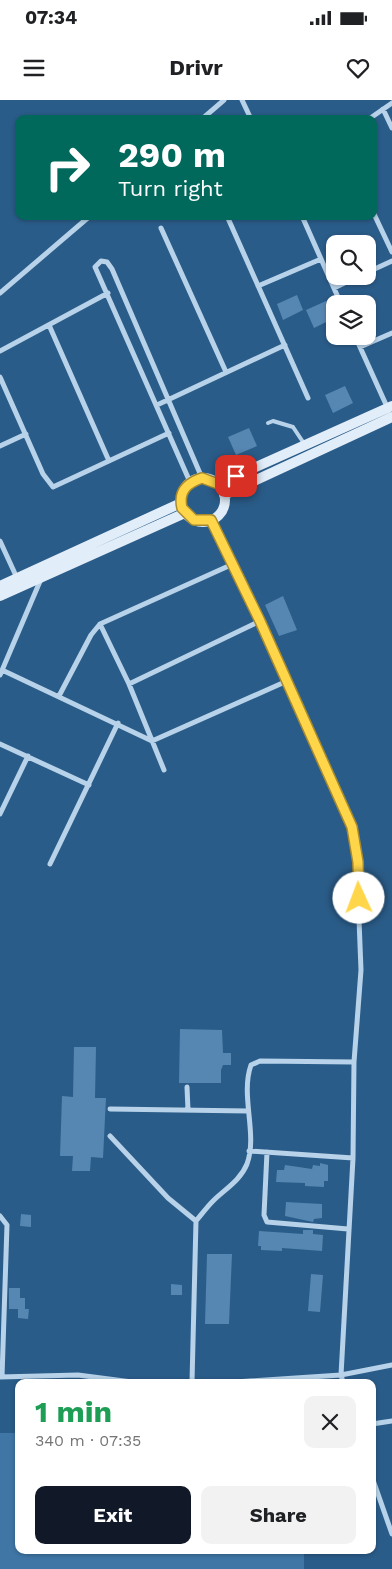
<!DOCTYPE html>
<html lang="en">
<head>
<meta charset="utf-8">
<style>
  :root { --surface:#fff; --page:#f2f2f2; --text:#202124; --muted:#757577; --accent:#111827 }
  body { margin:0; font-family:"Work Sans",sans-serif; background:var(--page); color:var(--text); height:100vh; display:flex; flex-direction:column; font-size:19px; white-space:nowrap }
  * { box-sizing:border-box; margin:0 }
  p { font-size:16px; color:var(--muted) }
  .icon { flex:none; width:28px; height:28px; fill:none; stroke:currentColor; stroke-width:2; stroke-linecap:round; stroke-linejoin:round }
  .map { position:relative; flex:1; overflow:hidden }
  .sheet { position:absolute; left:15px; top:1279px; width:361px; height:175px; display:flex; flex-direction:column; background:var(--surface); border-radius:10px; box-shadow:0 1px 4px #0004 }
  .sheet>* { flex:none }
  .guide { position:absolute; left:15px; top:15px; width:362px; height:105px; border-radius:10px; box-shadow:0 1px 4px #0004; background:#00695c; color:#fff; overflow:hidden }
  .buttons { position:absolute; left:326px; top:135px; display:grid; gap:10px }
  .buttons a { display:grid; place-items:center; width:50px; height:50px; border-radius:10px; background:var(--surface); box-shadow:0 1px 4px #0004; font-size:25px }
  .pin { position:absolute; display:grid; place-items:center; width:42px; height:42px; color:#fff; margin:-21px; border-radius:10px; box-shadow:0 2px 8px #0006 }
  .me { position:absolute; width:55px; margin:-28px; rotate:358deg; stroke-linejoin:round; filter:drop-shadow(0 0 4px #0008) }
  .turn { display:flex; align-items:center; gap:18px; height:105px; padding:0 20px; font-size:22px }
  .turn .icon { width:65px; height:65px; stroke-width:2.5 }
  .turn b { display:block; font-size:35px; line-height:42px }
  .round { display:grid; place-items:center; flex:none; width:52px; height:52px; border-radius:10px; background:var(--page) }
  .summary { display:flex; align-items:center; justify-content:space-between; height:85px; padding:0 20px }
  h1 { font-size:30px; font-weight:700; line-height:38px; color:#1e9e55 }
  .button { display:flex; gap:10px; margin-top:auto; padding:10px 20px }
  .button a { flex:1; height:58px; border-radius:10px; background:var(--accent); color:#fff; font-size:20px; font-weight:700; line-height:58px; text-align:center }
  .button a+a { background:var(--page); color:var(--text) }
  .status { display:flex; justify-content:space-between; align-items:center; height:35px; padding:0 25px; background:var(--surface); direction:ltr }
  .status svg { height:14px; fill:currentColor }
  header { display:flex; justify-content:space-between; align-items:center; height:65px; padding:0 20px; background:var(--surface); font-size:22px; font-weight:700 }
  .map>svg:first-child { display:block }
</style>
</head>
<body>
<div class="status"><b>07:34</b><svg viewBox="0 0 49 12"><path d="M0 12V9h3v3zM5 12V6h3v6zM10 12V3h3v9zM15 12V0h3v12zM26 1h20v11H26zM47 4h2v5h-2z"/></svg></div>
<header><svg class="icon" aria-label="menu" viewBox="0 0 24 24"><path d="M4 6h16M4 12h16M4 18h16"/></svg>Drivr<svg class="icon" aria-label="heart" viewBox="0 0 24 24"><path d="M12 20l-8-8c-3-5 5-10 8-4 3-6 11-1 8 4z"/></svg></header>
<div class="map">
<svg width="392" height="1469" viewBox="0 0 392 1469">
  <rect width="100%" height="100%" fill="#2a5c89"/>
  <!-- green -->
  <path fill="#3f76a6" d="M0 1333H19V1450H304V1469H0Z"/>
  <!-- building -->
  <path fill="#5687b2" d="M297 195 303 210 283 220 277 204Z
    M326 201 334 218 314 228 306 210Z
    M345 286 353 303 333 313 325 295Z
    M249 328 257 346 236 355 228 337Z
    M283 496 297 530 279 536 265 505Z
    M180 929 222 930 223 953H231V965H223L221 970V983H179Z
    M74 947H96L95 998H106L103 1058 91 1057 90 1071H72L73 1056H60L62 996 73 997Z
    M320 1063 328 1065V1081H324V1087L305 1086V1083L276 1082 277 1070H284L285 1065 312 1069 313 1065 320 1066Z
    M286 1102 322 1104V1118L314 1119 313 1122 285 1116Z
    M21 1114 31 1115V1127L20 1126Z
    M303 1130H313V1134L323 1135 322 1151 282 1148V1151L261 1150V1146H258L259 1131 303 1134Z
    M207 1154H232L229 1224H205Z
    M311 1174 323 1175 320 1212 308 1211Z
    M171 1184 182 1185V1195H171Z
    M9 1188H20V1198H25V1209H29L28 1219 18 1218V1209H9Z"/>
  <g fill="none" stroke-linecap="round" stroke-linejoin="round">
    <!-- lane -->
    <path stroke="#b7d2e9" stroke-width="4" d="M268 323 273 321 293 327 305 345"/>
    <!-- street -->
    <path stroke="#b7d2e9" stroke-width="5" d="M242 0 251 19
      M383 9 392 28
      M202 19 224 0
      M369 19 392 3
      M374 114 392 152
      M227 116 308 298
      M302 116 341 204
      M161 128 226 272
      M368 172 392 161
      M258 186 321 159
      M334 188 359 176
      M0 193 90 116
      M49 225 109 361
      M355 236 388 309
      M360 247 392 233
      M0 251 108 193
      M0 277 43 374 53 387 169 333
      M157 305 285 245
      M0 346 26 334
      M190 382 95 167 101 161 107 162 112 169 202 378
      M211 420 319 651 352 727 356 744 361 870 354 962 353 1058 341 1275 343 1282
      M0 441 17 478
      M100 524 129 584 164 670
      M2 570 152 641 287 581
      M0 575 41 479
      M129 584 260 521
      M59 596 91 535 100 524 233 464
      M0 644 89 685
      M0 714 28 656
      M50 764 118 623
      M187 987 188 1010
      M110 1009 248 1011
      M110 1036 168 1098 196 1121
      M249 1051 353 1058
      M267 1052 264 1115 267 1122 348 1129
      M0 1116 7 1125 2 1277
      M0 1277 78 1275 132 1282
      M192 1282 196 1121C201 1115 207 1107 213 1101 225 1089 240 1081 247 1064 258 1034 240 996 251 965L260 961 354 962
      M235 1282 341 1275 392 1265
      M372 1324 392 1321
      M372 1377 392 1434"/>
    <!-- secondary -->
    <path stroke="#e1edf8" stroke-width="10" d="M181 400a22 22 0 1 1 44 0a22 22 0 1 1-44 0Z
      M218 384 392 306
      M224 395 392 317
      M0 486 181 403
      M0 496 185 413"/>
  </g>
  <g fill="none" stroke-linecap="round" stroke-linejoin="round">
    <defs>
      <path id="route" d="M236 376 218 384 202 378C187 383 178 391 182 408L194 420H211L260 521 352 727 358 762 359 798"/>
    </defs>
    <!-- route casing -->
    <use href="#route" stroke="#a68a30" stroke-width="12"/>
    <!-- route -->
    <use href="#route" stroke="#ffd54a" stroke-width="9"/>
  </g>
</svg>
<div class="buttons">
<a><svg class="icon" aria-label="search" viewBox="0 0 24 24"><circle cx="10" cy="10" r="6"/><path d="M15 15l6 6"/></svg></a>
<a><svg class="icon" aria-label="layers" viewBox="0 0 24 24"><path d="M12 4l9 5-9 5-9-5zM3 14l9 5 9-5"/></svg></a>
</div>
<div class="pin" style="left:236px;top:376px;background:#d93025"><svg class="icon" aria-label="arrive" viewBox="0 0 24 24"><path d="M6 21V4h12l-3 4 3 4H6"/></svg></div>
<svg class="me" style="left:359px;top:798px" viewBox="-20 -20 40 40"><circle r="19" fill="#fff"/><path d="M0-13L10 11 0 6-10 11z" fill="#ffd54a"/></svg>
<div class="guide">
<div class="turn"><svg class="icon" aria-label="right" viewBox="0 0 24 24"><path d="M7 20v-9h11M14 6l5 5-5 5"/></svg><div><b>290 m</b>Turn right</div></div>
</div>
<section class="sheet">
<div class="summary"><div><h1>1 min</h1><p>340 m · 07:35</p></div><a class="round"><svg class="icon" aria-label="close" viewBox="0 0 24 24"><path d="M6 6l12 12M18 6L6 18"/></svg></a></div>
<div class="button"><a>Exit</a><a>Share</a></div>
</section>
</div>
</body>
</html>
